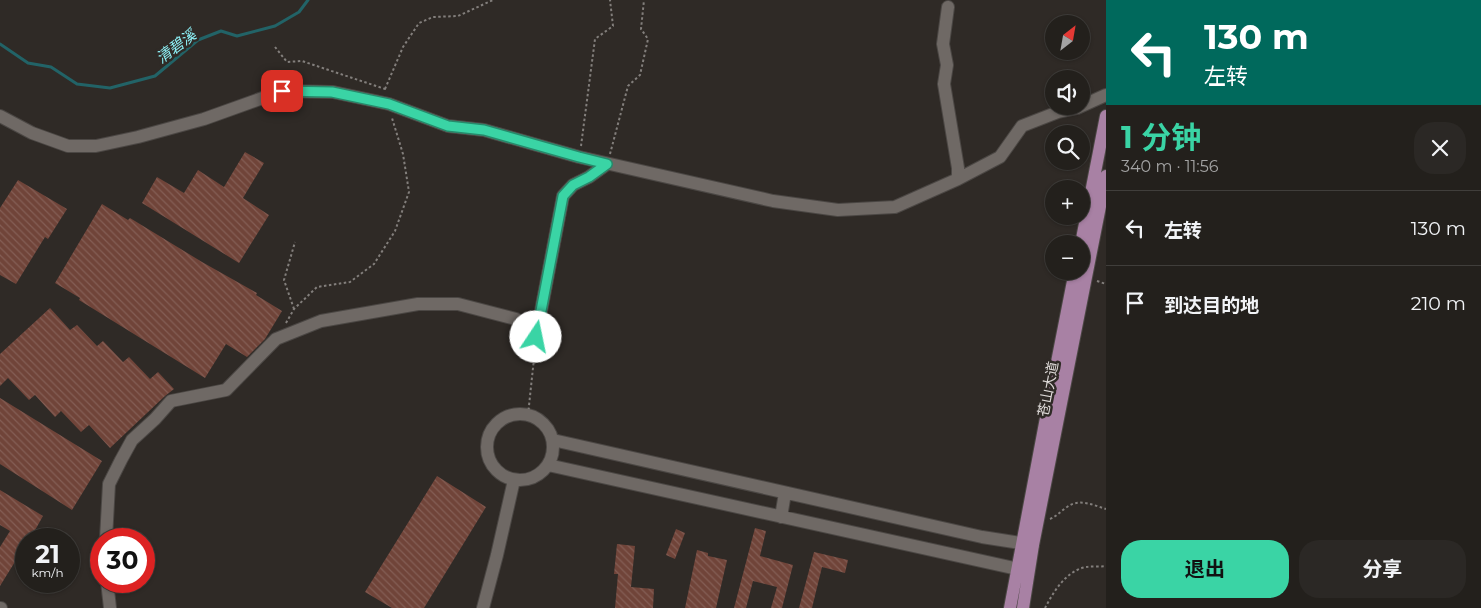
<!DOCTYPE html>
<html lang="zh">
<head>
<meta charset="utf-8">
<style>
  :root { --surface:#23201c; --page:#2b2825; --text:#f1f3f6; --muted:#a3a3a3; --line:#403e3b; --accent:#3ad4a5 }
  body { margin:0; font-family:Montserrat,"Noto Sans SC",sans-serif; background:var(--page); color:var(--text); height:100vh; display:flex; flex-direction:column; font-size:19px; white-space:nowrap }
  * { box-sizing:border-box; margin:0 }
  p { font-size:16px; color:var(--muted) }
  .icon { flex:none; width:28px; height:28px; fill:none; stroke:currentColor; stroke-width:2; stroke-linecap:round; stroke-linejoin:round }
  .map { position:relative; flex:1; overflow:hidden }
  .details { display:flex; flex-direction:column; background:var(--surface); width:375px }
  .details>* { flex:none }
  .guide { background:#00695c; color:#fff; overflow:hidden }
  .needle { width:32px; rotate:31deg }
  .buttons { position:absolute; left:1045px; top:15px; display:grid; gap:10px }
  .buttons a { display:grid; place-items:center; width:45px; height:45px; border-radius:50%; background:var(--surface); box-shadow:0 1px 4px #0004,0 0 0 1px var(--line); font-size:25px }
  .speed { position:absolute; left:15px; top:528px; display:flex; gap:10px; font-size:25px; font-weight:700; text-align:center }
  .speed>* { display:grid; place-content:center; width:65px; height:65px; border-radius:50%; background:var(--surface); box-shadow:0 1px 4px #0004,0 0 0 1px var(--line); line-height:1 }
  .speed small { font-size:12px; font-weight:400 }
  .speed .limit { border:8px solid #d22; background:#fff; color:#111 }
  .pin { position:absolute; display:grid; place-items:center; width:42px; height:42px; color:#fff; margin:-21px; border-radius:10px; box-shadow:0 2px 8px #0006 }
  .me { position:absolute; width:55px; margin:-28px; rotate:11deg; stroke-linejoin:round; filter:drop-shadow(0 0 4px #0008) }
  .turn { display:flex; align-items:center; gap:18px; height:105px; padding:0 15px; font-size:22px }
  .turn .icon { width:65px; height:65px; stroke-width:2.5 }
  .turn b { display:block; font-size:35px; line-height:42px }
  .round { display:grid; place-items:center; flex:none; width:52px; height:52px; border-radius:20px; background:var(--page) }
  .headline { display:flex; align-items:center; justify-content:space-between; height:85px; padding:0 15px }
  h1 { font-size:30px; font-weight:700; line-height:38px; color:var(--accent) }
  .action { display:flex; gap:10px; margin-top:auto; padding:10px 15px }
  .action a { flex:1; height:58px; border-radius:20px; background:var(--accent); color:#111; font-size:20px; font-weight:700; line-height:58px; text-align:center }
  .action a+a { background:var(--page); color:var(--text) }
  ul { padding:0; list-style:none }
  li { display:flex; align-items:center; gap:15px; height:75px; padding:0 15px; border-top:1px solid var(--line) }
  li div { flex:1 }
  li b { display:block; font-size:19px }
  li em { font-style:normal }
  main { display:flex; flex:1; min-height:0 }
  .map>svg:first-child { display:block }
</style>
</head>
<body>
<main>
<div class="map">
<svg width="1106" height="608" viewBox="0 0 1106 608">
  <defs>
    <pattern id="building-back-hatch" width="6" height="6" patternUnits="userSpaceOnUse" patternTransform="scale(1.25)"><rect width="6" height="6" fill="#704439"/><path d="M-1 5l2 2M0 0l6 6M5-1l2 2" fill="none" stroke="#845e55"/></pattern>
  </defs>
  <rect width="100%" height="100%" fill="#2f2a26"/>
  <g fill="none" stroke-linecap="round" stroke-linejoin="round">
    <!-- stream -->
    <path stroke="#226367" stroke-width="3" d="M0 44 28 63 51 67 77 84 110 88 155 76 198 40 221 31 237 36 275 26 299 12 308 0"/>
  </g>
  <!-- building -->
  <path fill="url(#building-back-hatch)" d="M245 152 264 163 243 198 269 215 239 263 142 203 157 177 184 193 198 170 224 187Z
    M18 180 67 209 48 239 45 237 16 284 0 275V208Z
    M102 204 128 220 130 218 202 262 257 293 256 295 282 311 265 339 247 357 226 344 205 378 79 300 80 298 55 283Z
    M50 308 70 330 77 325 97 346 103 341 123 362 129 357 150 379 158 372 174 389 165 396 110 448 89 425 81 432 61 411 55 417 35 395 29 400 8 378 0 386V354Z
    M0 398 102 461 72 510 0 464Z
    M437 476 486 507 424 608H392L365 592Z
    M0 490 43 516 30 539H26V544L0 586V547L10 531 0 525Z
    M755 528 766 531 760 556 793 565 782 608H771L777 587 753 581 746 608H734Z
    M676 529 685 533 675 559 666 555Z
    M617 544 635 546 631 587 654 589 653 608H615L618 574H614Z
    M697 550 708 553V556L727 560 716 608H685Z
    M814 552 848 560 845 573 822 567 812 608H799Z"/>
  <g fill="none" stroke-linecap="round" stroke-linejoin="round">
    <defs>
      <path id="minor" d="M948 7 943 44 947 65 944 84 958 168V179
        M0 116 32 133 68 146H96L138 137 204 119 282 91 333 92 389 104 448 126 484 130 579 157 773 201 838 210 895 207 958 179 1000 157 1022 126 1058 112 1077 108 1106 95
        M536 337 563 196 573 185 589 177 607 164
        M487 447a33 33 0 1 1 66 0a33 33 0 1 1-66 0Z
        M553 440 982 537 1033 545
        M548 465 1027 571
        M781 517 785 493
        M106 539 109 484 121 460 132 440 155 419 171 401 226 390 276 339 321 321 418 304H458L516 319 536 337
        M107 581 110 608
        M0 608H1
        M483 608 497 555 514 480"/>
      <path id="major" d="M1081 244 1106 116
        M1010 608 1045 423 1075 271
        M1023 608 1033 545 1106 176"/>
    </defs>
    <!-- minor casing -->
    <use href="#minor" stroke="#4b4744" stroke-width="14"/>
    <!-- major casing -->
    <use href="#major" stroke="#4b4744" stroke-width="14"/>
    <!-- path -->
    <path stroke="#837f7c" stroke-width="2" stroke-dasharray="2.5 2.5" stroke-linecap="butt" d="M275 47 287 62 302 61 385 89V92
      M385 89 403 47 419 23 433 17 458 16 493 0
      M581 146 595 39 613 26 610 0
      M610 154 628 86 640 75 648 39 641 29 644 0
      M1097 281 1106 284
      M294 309 284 280 295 242
      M286 323 294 309 317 287 350 282 374 264 395 231 409 192 403 154 392 118
      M528 415 535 349
      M1050 519C1057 516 1061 511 1067 507 1079 498 1093 505 1106 509
      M1045 608C1054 591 1066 571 1086 567 1092 566 1100 567 1106 566"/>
    <!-- minor -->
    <use href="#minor" stroke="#6f6965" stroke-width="12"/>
    <!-- major -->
    <use href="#major" stroke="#a881a4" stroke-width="12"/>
  </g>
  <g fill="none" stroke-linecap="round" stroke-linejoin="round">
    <defs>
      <path id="route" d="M282 91 332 92 389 104 448 126 484 130 579 157 607 164 589 177 573 185 563 196 536 337"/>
    </defs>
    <!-- route casing -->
    <use href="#route" stroke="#268a6b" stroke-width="12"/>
    <!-- route -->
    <use href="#route" stroke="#3ad4a5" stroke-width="9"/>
  </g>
  <g text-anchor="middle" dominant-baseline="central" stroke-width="5" stroke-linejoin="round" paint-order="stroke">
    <!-- street labels -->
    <g font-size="14" fill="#e0dcda" stroke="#2f2a26">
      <text transform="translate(1048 389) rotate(-79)">苍山大道</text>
    </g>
    <!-- water labels -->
    <g font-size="15" font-style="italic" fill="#8df1f7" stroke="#2f2a26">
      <text transform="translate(176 46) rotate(-37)">清碧溪</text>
    </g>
  </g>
</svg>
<div class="buttons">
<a><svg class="needle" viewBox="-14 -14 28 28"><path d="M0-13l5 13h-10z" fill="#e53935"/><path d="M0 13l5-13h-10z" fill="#a3a3a3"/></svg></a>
<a><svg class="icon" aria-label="sound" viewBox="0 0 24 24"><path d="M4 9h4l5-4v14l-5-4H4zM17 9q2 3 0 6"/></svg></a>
<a><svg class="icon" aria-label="search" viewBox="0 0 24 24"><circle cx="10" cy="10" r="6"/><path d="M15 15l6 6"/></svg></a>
<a>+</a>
<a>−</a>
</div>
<div class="speed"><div>21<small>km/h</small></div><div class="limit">30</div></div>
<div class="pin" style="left:282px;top:91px;background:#d93025"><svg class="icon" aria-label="arrive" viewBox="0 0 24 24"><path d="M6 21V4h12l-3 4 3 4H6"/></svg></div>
<svg class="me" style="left:536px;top:337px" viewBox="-20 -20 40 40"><circle r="19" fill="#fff"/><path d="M0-13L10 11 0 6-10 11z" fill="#3ad4a5"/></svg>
</div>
<section class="details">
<div class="guide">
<div class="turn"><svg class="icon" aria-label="left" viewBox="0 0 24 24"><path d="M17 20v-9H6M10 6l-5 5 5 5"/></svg><div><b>130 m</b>左转</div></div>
</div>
<div class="headline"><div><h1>1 分钟</h1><p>340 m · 11:56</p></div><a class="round"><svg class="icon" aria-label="close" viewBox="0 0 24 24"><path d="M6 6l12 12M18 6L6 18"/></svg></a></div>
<ul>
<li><svg class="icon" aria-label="left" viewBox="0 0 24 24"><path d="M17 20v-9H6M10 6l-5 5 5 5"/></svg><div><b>左转</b></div><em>130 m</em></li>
<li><svg class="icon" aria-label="arrive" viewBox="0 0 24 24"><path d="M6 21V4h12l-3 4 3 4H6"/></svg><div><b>到达目的地</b></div><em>210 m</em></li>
</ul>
<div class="action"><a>退出</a><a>分享</a></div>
</section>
</main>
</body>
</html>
